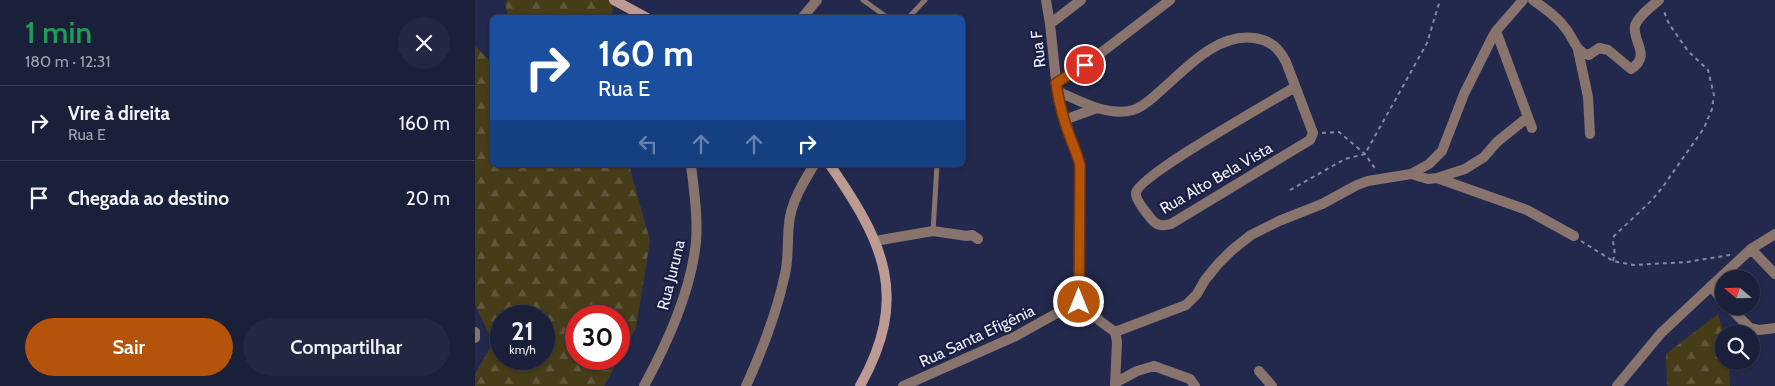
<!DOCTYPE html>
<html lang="pt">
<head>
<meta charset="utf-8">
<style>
  :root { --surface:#1a1f3a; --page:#232742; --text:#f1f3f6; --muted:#9fa2af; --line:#383d54; --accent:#b45309 }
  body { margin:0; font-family:Cabin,sans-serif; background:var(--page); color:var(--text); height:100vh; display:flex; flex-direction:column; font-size:19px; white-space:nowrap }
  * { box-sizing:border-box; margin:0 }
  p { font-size:16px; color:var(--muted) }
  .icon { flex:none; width:28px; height:28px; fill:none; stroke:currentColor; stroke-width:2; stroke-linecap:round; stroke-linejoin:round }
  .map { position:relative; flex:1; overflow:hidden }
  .drawer { display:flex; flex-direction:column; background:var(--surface); width:475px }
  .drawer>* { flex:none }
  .hud { position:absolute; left:15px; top:15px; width:475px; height:152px; border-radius:8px; box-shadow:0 1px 4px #0004,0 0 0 1px var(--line); background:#1a4fa0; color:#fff; overflow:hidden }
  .needle { width:32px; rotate:290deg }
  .controls { position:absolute; left:1240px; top:270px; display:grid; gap:10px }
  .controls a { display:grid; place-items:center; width:45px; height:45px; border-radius:50%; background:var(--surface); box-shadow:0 1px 4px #0004,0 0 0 1px var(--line); font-size:25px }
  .speed { position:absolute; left:15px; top:305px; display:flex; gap:10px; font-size:25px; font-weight:700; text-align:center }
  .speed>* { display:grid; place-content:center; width:65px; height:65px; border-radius:50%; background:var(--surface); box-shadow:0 1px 4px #0004,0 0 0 1px var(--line); line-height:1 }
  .speed small { font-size:12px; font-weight:400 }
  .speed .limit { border:8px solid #d22; background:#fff; color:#111 }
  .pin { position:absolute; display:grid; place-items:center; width:42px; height:42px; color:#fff; margin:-21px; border:2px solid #fff; border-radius:50%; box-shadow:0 1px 5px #0007 }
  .me { position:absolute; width:55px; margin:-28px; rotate:0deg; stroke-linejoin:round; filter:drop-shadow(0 0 4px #0008) }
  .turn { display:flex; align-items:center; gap:18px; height:105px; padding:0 25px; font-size:22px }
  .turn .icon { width:65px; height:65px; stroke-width:2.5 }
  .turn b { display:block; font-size:35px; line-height:42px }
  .lanes { display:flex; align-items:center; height:48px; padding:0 25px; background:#0003; justify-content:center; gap:25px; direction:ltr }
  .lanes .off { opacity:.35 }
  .round { display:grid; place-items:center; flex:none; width:52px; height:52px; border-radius:26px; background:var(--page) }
  .head { display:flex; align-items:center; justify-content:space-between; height:85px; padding:0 25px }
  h1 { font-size:30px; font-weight:600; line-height:38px; color:#1e9e55 }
  .button { display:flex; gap:10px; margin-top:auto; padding:10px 25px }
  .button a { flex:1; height:58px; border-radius:30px; background:var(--accent); color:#fff; font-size:20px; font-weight:600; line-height:58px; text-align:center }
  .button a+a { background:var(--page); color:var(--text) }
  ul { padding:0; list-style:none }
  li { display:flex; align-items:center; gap:15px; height:75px; padding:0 25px; border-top:1px solid var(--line) }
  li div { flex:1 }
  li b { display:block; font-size:19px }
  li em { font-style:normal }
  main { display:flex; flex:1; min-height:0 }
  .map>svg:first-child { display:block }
</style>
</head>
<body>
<main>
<section class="drawer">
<div class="head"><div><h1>1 min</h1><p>180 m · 12:31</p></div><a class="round"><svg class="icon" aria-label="close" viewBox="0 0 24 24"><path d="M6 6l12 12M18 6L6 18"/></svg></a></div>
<ul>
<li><svg class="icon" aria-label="right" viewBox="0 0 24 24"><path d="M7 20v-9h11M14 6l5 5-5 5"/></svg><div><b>Vire à direita</b><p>Rua E</p></div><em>160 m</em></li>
<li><svg class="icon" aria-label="arrive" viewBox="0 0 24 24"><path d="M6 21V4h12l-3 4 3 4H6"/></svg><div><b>Chegada ao destino</b></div><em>20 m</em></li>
</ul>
<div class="button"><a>Sair</a><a>Compartilhar</a></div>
</section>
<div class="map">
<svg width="1300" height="386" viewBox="0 0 1300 386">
  <defs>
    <pattern id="forest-firs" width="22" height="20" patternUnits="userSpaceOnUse" patternTransform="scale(1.25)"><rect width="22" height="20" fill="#463c18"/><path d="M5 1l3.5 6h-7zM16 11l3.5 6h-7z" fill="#61583b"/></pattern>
  </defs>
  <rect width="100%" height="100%" fill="#23294d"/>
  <!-- forest -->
  <path fill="url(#forest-firs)" fill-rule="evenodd" d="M32 0H138L137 17H33L30 3Z
    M0 46 17 63 18 165H154L175 241 161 328 129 386H0V374L18 343 0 304ZM69 316V359H26V316ZM101 316H144V359H101Z
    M1243 314 1249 334V361H1254L1255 386H1192L1191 354Z"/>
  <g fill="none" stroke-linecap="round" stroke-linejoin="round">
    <!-- path -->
    <path stroke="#8489a2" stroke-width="2" stroke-dasharray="4 4" stroke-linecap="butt" d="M847 133 864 132 890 154 901 170
      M815 190 870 159 890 154 952 43 965 0
      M1106 241 1138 261 1159 265 1212 262 1255 255
      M1138 261C1142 248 1136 245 1139 236L1176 201 1187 188 1229 128 1237 109 1239 95 1233 70 1213 51 1194 24 1188 9"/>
    <!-- lane -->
    <path stroke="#89736d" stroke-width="5" d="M388 0 413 18
      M433 18 450 0
      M458 231 462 165"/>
    <!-- street -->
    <path stroke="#89736d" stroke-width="10" d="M571 0 575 24 583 99 605 165 604 302
      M1058 0C1070 9 1083 17 1091 29 1099 39 1101 53 1114 55L1124 48 1133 50 1156 69C1177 56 1157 41 1160 26 1163 16 1176 7 1184 0
      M327 18 342 0
      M575 24 606 0
      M1021 31 1057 128
      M1103 50 1113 97 1115 134
      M581 83 610 65 695 0
      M582 91C605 101 632 117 658 110 668 107 676 99 683 93 710 70 741 33 779 38 795 40 804 48 811 62L838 133 835 140 696 224C686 227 680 225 674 216 670 211 660 199 661 193 663 176 799 100 820 87
      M589 120 622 108
      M936 174 953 179 962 178 990 169 1009 157 1022 142 1053 117
      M962 178 1052 210 1099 236
      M400 241 458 231 492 236 497 235 503 239
      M1276 249 1300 274
      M1236 286 1249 302
      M1253 306 1275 328 1284 330 1300 328
      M0 332V338
      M640 332 711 305 722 294 730 280 743 264 757 250 776 235 804 221 847 204 882 185 893 181 936 174 954 164 967 151 989 94 1016 40 1021 31 1048 0
      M784 371 797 386
      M640 383 662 371 679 366 715 379 720 386
      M169 386C192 344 216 290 221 242 223 217 219 190 216 165
      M271 386C287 351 302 312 310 274 314 257 312 241 314 224 316 202 328 183 339 165
      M428 386 541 336 602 302 608 305 625 321 640 332 642 342 640 386
      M1142 386 1186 333 1276 249 1300 234"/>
    <!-- secondary -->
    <path stroke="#be9b92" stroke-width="10" d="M139 0 172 18
      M355 165C409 243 435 297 385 386"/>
  </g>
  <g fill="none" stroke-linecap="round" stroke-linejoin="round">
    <defs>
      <path id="route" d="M604 302 605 165C601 149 593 135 589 119 585 107 583 95 581 83L610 65"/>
    </defs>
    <!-- route casing -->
    <use href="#route" stroke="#753606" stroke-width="12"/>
    <!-- route -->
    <use href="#route" stroke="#b45309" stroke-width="9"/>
  </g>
  <g text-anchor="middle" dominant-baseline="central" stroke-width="4.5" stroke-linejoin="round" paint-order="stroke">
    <!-- street labels -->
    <g font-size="16" fill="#ecf0fe" stroke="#1a1f42">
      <text transform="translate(563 49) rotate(-96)">Rua F</text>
      <text transform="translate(741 178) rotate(-30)">Rua Alto Bela Vista</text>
      <text transform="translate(196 275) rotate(-76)">Rua Juruna</text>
      <text transform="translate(502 336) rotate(-25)">Rua Santa Efigênia</text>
    </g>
  </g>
</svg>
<div class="controls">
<a><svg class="needle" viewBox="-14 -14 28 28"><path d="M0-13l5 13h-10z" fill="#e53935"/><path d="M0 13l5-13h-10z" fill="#9fa2af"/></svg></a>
<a><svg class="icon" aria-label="search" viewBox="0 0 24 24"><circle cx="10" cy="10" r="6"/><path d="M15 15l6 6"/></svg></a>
</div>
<div class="speed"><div>21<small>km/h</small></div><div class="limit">30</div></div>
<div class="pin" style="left:610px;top:65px;background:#d93025"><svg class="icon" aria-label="arrive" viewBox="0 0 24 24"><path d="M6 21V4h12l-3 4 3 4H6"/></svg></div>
<svg class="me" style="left:604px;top:302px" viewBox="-20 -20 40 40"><circle r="17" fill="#b45309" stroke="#fff" stroke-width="3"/><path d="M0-11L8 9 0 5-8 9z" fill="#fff"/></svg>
<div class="hud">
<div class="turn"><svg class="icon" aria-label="right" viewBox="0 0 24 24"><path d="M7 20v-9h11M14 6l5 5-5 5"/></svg><div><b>160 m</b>Rua E</div></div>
<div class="lanes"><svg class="icon off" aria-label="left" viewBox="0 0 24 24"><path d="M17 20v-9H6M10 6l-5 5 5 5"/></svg><svg class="icon off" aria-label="ahead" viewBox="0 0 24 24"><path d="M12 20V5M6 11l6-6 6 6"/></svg><svg class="icon off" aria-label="ahead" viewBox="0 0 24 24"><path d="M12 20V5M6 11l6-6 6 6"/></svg><svg class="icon" aria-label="right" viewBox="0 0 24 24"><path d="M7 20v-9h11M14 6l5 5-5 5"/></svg></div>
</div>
</div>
</main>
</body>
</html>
